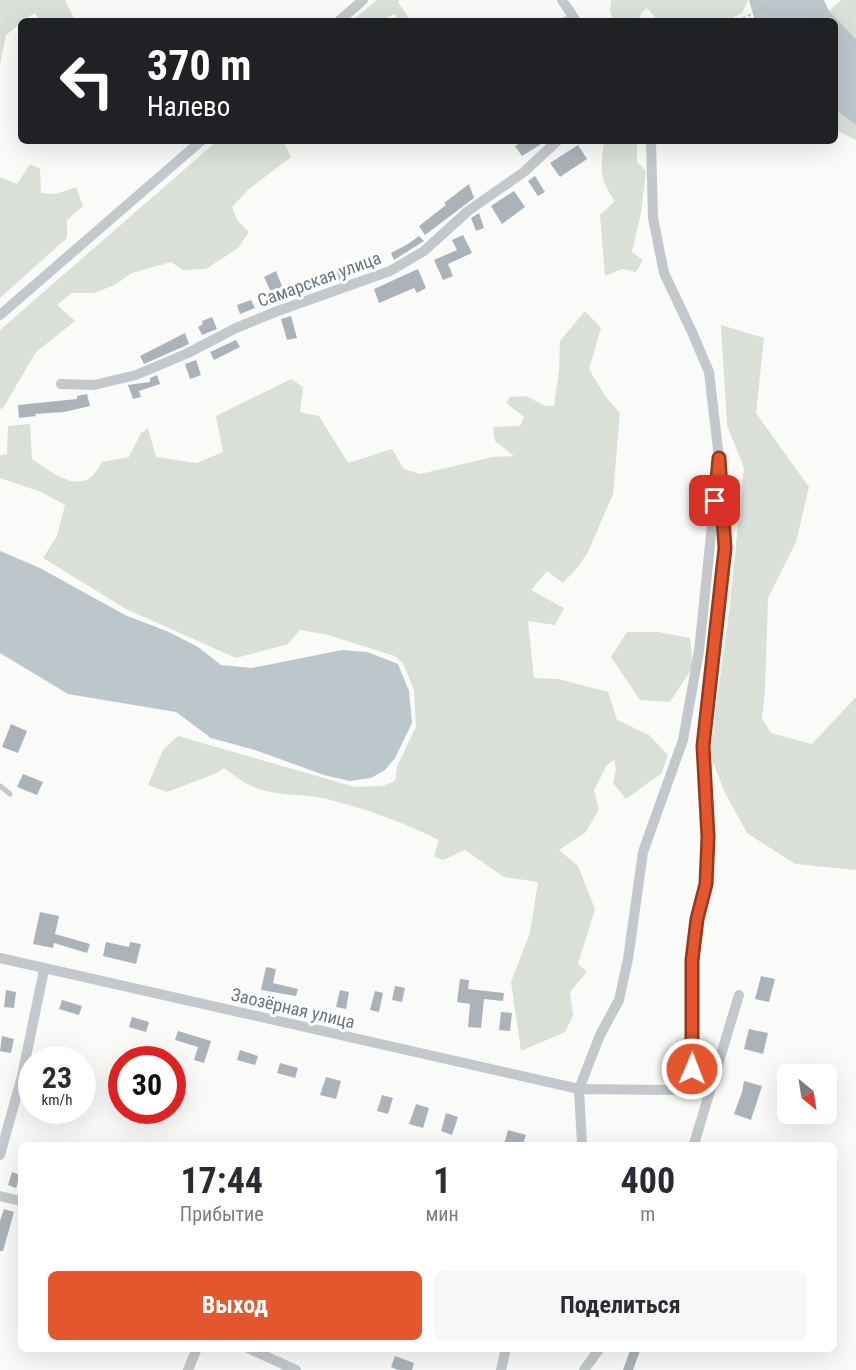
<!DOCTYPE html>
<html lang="ru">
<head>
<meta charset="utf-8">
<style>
  :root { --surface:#fff; --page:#f7f7f7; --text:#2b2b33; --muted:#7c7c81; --accent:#e4572e }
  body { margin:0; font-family:"Roboto Condensed",sans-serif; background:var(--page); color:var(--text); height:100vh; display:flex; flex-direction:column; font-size:22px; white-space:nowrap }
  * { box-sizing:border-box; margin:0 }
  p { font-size:20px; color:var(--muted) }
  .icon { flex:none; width:33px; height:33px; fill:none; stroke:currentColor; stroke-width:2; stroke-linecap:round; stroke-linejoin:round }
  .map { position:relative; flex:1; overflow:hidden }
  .sheet { position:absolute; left:18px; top:1142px; width:819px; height:210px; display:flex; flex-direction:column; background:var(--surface); border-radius:9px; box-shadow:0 6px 24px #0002 }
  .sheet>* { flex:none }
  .hud { position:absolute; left:18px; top:18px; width:820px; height:126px; border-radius:9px; box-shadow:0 6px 24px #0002; background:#202124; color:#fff; overflow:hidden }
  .needle { width:39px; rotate:150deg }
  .controls { position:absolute; left:777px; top:1064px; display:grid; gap:12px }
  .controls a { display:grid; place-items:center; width:60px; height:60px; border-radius:9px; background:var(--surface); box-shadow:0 6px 24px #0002; font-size:30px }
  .speed { position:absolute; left:18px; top:1046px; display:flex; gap:12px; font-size:30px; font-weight:700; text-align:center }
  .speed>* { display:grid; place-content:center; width:78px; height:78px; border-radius:50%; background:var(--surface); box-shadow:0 6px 24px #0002; line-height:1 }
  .speed small { font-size:15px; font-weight:400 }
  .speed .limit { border:9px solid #d22; background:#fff; color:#111 }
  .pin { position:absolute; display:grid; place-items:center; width:51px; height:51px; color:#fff; margin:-26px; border-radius:12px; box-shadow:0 3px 9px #0006 }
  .me { position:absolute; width:66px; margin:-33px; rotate:1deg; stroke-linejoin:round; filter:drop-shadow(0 0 4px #0008) }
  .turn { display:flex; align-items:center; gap:21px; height:126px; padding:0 30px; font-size:27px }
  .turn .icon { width:78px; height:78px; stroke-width:2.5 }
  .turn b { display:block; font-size:42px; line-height:51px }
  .eta { display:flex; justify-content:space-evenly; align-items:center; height:102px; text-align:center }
  .eta b { font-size:36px; font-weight:700; line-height:42px }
  .button { display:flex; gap:12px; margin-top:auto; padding:12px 30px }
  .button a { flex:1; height:69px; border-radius:9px; background:var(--accent); color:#fff; font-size:24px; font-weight:700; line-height:69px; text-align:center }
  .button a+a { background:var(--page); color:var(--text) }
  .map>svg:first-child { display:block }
</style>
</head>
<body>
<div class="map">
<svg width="856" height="1370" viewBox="0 0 856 1370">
  <rect width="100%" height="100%" fill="#fafaf8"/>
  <!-- green -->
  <path fill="#dadfd7" d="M0 0H65L75 21H40L35 13 21 21V23L6 35 0 65Z
    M377 0H400L398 2 411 21H400L394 14 381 21H352Z
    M611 0H748L742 13 726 21H658L647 8 642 12 638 21H613L610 11Z
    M841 0H856V39L829 11Z
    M836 110 856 125V140L836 130Z
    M217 141H283L291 157 249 189 232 207 237 220 249 232 238 248 206 269 183 270 171 262 132 273 116 284 95 293H71L57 305 75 321 36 352 3 408 0 409V330Z
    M604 141H637V162L646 171 641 213 632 252 643 260 636 272 622 269 605 276 600 215 615 201C598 178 601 168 604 141Z
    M30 164 40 169 41 193 56 194 76 187 83 206 67 220V238L0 298V177L17 184Z
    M585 311 601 328 589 369 605 396 620 413 613 494 588 552 578 567 563 583 547 571 531 590 564 608 555 625 528 621 534 678 559 679 608 692 617 720 649 735 668 755 662 773 626 799 613 783 616 770 614 760 607 765 594 790 599 809 586 832 559 850 578 866 595 909 578 964 587 972 570 992 573 1016 565 1032 521 1051 511 982 530 933 538 882 504 877 465 850 443 860 434 856 439 840C403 822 366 809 327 799 303 793 274 797 251 786 241 781 233 774 224 768L217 773 167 792 148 785 163 750 178 736 355 787 382 786 395 781 397 766 416 727 414 690 403 663 395 656 328 635 300 630 288 644 236 658 126 609 43 558 57 536 65 505 41 492 0 478V455L7 454 8 426 30 424 32 459C47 469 72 490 90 478 95 474 99 467 102 462L129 457 141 433 148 428 156 457 197 463 223 452 216 416 291 379 303 387 300 412 319 416 348 463 392 449 404 469 420 474 493 457 514 456 495 441 493 427 520 426 524 417 506 403 510 397 526 396 545 406H554L559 371 560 341Z
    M721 325 764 338 756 413 809 487 796 542 768 598 765 688 762 719 771 733 812 744 856 697V870L795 864 747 833 725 793 710 754 729 612 744 468 727 425Z
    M627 632H658L690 638 693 667 670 702 640 700 611 657Z"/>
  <!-- water -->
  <path fill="#bbc7cb" d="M749 0H824L829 11 856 39V125L836 110V21H755Z
    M0 551 40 568 125 615 169 632 198 647 221 665 251 668 342 650 367 652 398 664 409 691 412 723 395 758 385 770 371 778 350 781 324 775 255 750 211 738 176 712 68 694 0 653Z"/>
  <!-- building -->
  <path fill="#aab3b9" d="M524 141H546L522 156 515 146Z
    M578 145 587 159 560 177 550 163Z
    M535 176 545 192 538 196 528 181Z
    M469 184 474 198 425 235 419 226 446 205 444 203Z
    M514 191 525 207 502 224 491 206Z
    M479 213 484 228 476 231 471 218Z
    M463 235 472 253 448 264 453 276 443 280 434 260 457 250 452 240Z
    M419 236 424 241 394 260 391 253 408 244Z
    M369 257 373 266 333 283 329 274Z
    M418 269 426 288 417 293 414 288 379 303 374 289Z
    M276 271 285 294 274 299 264 277Z
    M312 279 316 288 302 293 298 284Z
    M251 300 255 308 240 314 237 305Z
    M291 316 297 338 287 340 281 319Z
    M212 317 217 329 202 335 198 327 203 324 202 321Z
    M185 333 189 344 144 364 140 356Z
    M236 340 240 347 214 360 210 352Z
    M196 360 201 375 190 379 185 364Z
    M157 375 160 384 139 391 141 397 133 399 128 385 150 382V378Z
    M87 394 90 406 64 412 35 414 36 416 19 418 18 405 77 399V396Z
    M11 724 27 731 18 753 2 747Z
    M23 774 43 782 37 795 17 787Z
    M40 912 59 916 55 934 90 944 87 953 54 943 53 948 33 944Z
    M106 942 129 947 130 942 141 944 136 964 103 956Z
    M266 967 276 969 273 983 298 989 296 996 261 990Z
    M761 976 775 979 769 1002 755 999Z
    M460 979 469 980 468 989 504 993 503 1001 484 999 481 1028 468 1027 470 1004 457 1002Z
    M395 986 405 988 402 1002 392 1000Z
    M6 990 16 992 14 1008 4 1007Z
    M340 990 349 992 346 1009 336 1007Z
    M375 991 383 993 379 1012 370 1010Z
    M62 1000 82 1006 79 1015 59 1009Z
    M501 1012 512 1013 510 1031 499 1030Z
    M132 1017 149 1022 146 1032 129 1027Z
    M749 1029 768 1033 763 1054 744 1049Z
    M178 1031 211 1041 204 1063 194 1060 198 1047 175 1040Z
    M2 1036 14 1039 11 1053 0 1051Z
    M240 1050 258 1056 255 1065 237 1060Z
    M280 1063 298 1068 295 1078 277 1073Z
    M326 1077 341 1081 336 1099 320 1095Z
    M744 1081 762 1086 751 1120 734 1114 742 1092Z
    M382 1095 393 1098 388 1114 377 1111Z
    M416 1104 429 1108 423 1128 409 1124Z
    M446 1113 458 1117 452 1135 441 1131Z
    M508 1130 526 1135 523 1144H504Z
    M12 1172 20 1175 16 1188 8 1185Z
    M4 1209 14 1212 3 1251H0V1221Z
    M631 1348H641L633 1370H623Z
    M395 1356 414 1363 412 1370H398L391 1367Z"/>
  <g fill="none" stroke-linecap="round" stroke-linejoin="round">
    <!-- path -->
    <path stroke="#bbbfc2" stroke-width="2" stroke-dasharray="3 3" stroke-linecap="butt" d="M737 21 782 0"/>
    <!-- service -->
    <path stroke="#c3c8cc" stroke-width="5" d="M561 21 574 16
      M0 786 10 794"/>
    <!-- minor -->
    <path stroke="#c3c8cc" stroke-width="10" d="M562 0 576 21
      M339 21 363 0
      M0 315 201 141
      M61 384 94 385 136 375 188 353 236 328 275 312 390 271 424 251 468 211 524 172 557 141
      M0 958 579 1089 669 1090 710 1087
      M692 1089V960L697 919 706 884 708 837 703 746 725 548 721 488
      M582 1144 579 1089 600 1035 619 1000 628 959 643 852 683 740 699 651 719 458 709 372 692 332 664 273 653 218 651 141
      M694 1144 739 995
      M0 1155 22 1076 44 970
      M0 1196 21 1201
      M248 1348 296 1370
      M188 1370 197 1348
      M501 1370 506 1348
      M584 1370 600 1348"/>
  </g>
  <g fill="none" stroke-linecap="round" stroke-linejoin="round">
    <defs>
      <path id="route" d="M692 1069V960L697 919 706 884 708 837 703 746 725 548 719 458 715 501"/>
    </defs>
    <!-- route casing -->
    <use href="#route" stroke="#94391e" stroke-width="15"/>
    <!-- route -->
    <use href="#route" stroke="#e4572e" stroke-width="10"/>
  </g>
  <g text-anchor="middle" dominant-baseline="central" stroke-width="6" stroke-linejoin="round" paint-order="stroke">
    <!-- street labels -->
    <g font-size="18" fill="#657683" stroke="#fff">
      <text transform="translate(319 279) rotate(-20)">Самарская улица</text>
      <text transform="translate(293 1008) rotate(13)">Заозёрная улица</text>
    </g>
  </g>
</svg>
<div class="controls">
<a><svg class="needle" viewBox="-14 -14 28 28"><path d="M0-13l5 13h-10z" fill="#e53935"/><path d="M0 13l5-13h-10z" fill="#7c7c81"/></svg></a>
</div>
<div class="speed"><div>23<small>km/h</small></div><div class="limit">30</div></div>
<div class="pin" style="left:715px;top:501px;background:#d93025"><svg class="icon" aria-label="arrive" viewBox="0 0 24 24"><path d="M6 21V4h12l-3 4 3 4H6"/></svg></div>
<svg class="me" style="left:692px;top:1069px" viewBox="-20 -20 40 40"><circle r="17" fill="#e4572e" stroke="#fff" stroke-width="3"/><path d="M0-11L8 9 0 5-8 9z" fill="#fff"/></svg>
<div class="hud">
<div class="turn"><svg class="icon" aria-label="left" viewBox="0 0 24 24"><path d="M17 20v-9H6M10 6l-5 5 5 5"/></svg><div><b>370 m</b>Налево</div></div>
</div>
<section class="sheet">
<div class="eta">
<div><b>17:44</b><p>Прибытие</p></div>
<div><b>1</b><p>мин</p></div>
<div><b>400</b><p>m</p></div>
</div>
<div class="button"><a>Выход</a><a>Поделиться</a></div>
</section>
</div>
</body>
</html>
